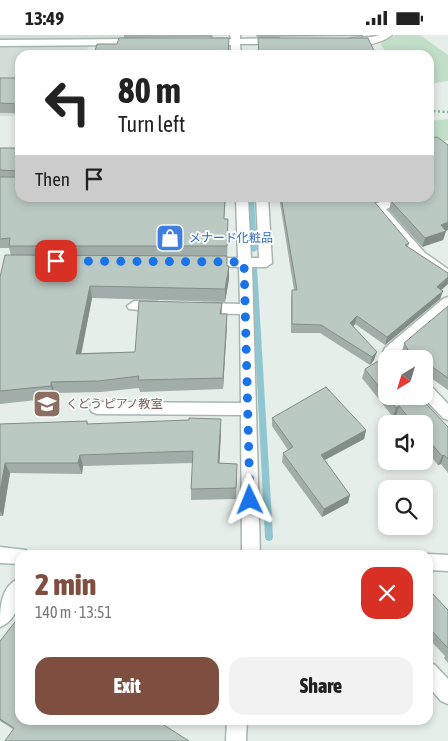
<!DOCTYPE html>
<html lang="en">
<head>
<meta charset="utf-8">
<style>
  :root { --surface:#fff; --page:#f2f2f2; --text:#222; --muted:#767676; --accent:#7e4f40 }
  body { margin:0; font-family:"Asap Condensed","Noto Sans JP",sans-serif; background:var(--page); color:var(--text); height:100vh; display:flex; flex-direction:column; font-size:19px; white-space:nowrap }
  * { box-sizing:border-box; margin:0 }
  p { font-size:16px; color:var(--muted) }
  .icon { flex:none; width:28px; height:28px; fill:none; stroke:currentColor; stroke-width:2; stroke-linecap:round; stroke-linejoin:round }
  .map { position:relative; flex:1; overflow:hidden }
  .drawer { position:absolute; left:15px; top:515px; width:418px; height:175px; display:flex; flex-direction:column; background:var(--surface); border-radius:15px; box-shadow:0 2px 8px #0003 }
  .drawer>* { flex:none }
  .top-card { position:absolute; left:15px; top:15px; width:419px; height:152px; border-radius:15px; box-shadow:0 2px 8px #0003; background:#fff; color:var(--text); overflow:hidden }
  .needle { width:32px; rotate:218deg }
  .buttons { position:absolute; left:378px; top:315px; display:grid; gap:10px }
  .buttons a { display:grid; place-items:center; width:55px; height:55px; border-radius:10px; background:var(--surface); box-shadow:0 2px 8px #0003; font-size:25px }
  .pin { position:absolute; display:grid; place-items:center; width:42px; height:42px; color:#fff; margin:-21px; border-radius:10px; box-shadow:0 2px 8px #0006 }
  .me { position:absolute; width:55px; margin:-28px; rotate:358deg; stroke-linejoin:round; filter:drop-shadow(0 0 4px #0008) }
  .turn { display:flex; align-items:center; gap:18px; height:105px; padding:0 20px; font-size:22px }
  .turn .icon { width:65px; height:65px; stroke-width:2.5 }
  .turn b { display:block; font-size:35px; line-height:42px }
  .then { display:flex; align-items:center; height:48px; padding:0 20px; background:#0003; gap:10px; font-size:19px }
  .round { display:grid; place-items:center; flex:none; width:52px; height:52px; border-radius:15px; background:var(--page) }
  .summary { display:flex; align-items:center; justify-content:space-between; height:85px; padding:0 20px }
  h1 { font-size:30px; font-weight:800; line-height:38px; color:var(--accent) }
  .primary-button { display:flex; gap:10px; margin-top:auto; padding:10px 20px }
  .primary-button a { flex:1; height:58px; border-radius:15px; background:var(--accent); color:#fff; font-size:20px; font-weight:800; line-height:58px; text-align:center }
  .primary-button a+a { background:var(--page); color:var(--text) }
  .status { display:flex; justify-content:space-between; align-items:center; height:35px; padding:0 25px; background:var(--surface); direction:ltr }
  .status svg { height:14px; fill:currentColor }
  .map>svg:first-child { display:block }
</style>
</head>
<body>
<div class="status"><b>13:49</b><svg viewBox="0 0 49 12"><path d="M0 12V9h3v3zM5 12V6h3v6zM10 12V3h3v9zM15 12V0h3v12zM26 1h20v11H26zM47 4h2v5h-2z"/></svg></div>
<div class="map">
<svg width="448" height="706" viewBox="0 0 448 706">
  <rect width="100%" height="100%" fill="#e6eeea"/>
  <!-- built -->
  <path fill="#d4ded9" d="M0 0H228V1L0 5Z
    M0 12H88L86 20H20V81H0Z"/>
  <!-- green -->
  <path fill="#c0dec8" d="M396 0H420L448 20V46L429 49V20H388L380 9Z
    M448 84V105L429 111V86Z"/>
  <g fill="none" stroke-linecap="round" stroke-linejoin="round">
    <!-- stream -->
    <path fill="#90c6d1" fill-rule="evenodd" d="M242 15H246V20H242Z
      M248 162H254L257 215 254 217 251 215Z
      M252 230H254L257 232 273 502 272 505 269 506 266 505 265 502 251 232Z"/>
    <defs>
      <path id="street" d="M230 0H240V4L278 3 283 6 278 9H240L241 20H231V10H209L204 7 209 4H231Z
        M379 0H392C382 9 355 14 344 6 353 0 368 5 379 0Z
        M0 5 136 4 141 7 136 10 0 11Z
        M236 162H248L251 223H259L256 162H268L272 228 266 232H252L260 520H242L241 380 97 379 92 377 89 373 92 369 97 367 241 368 240 279 203 278 196 273 203 268 240 269 239 232 206 231 200 227 206 223H238Z
        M396 162 410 164 408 167 386 174 425 218 448 234V245L415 224 372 172 374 169Z
        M448 262V275L399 317 404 324H388L383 317 385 313 443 264Z
        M134 266 158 267 165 272 158 277 129 274 127 271Z
        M424 347 429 349 448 369V385L443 383 422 361Z
        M428 519 448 520V536L428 535V520H425Z
        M20 543C20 561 20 584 0 592 0 574 0 551 20 543Z
        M428 627 435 630 448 644V669L441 666 428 651Z
        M227 685H247L246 706H226Z"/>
      <path id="secondary" d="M0 512 26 515 28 520H20V529L0 528Z"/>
    </defs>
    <!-- street casing -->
    <use href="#street" stroke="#a8b6b1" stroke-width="3"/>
    <!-- secondary casing -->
    <use href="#secondary" stroke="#a4bab2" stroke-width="3"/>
    <!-- path -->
    <path stroke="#87b1a4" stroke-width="2.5" stroke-dasharray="2 2.5" stroke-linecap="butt" d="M429 76 448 77"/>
    <!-- street -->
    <use href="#street" fill="#fff" fill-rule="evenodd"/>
    <!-- secondary -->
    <use href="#secondary" fill="#fff" fill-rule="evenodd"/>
  </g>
  <!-- wall -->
  <path fill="#a1ada8" d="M124 0H212L213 2 124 3Z
    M256 0H363V1L257 2Z
    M0 43H20V78H0Z
    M0 113H20V162H226L224 184H228L227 231H229V244L225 267 92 263 81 318 135 317 222 268V279H227L223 354 140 357 139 353 101 357 55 358V363L0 369V242L11 220 9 213H0Z
    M280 162H388L374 167 409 208 408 212 448 238V248L441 255 443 256 440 264 385 310 355 289 353 291 374 325 370 330 320 298H291V264L292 255H294L280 168Z
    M391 166 446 196 443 205 422 212 389 175Z
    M448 271V355L424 338V324H405L402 317 404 308Z
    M365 334 448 392V438L441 429 438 430 424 413V389H403L396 380 393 382 362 343Z
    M272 383 366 395 364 404 325 425 348 468 322 482 282 427 283 418 288 415 272 391Z
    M87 386 88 389 221 396 219 428 237 429 236 464 191 465V454L193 428 83 431 82 439 10 438 3 481H0V389Z
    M428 554 448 575V628L444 623 445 621 428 603Z
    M0 606 20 685 13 694 0 686Z"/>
  <!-- shaded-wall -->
  <path fill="#838d88" d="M373 162H388L373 167 372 164Z
    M448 187V195L446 196 443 205 422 212 425 203 441 190Z
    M229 231V244L225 267V254Z
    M448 242V249L435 261 437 252Z
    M90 251 92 263 79 331 76 319Z
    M443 256 440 264 385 310 387 302Z
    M227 279V292L223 354V343Z
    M357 281 355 289 348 297 350 288Z
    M377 317 374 325 370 330 372 322Z
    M51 347 55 358V363L51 351Z
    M399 371 396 380 393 382 396 373Z
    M221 384V396L219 439 218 428Z
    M366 395 364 404 319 428 321 420Z
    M80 420 83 431 82 439 78 428Z
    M444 420 441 429 438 430 442 421Z
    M5 428 10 438 3 481 0 476V457Z
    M350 460 348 468 322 482 324 474Z"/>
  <!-- building -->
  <path fill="#bbc9c3" stroke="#838d88" d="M119 3H229L228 20H94L97 9H117Z
    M258 3H368L376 20H259Z
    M0 43H20V69L0 68Z
    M437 102 448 110V187L441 190 446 196 425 203 391 166 403 162H429V104Z
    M0 113H20V162H225L224 184H228L227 211H9L10 203 0 204V142H17L19 136 0 135Z
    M281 162H373L372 164 409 208 405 210 448 238V242L437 252 443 256 387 302 357 281 350 288 377 317 372 322 321 290 292 289V255H297Z
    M5 220 227 221V231H229L225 254 90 251 76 319 135 317 139 266 222 268 220 279H227L223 343 138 345 139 341 98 346 51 347V351L0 356V242Z
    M448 271V343L424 326V324H420L408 315 404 308Z
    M383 323 386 326V361L365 334Z
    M326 352 366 395 321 420 350 460 324 474 283 418 293 412 272 383Z
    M387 361H419L448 392V424L444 420 442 421 424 400V389H414L399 371 396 373Z
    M189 383 221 384 218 428 237 429 236 453 191 454 193 416 80 420 78 428H5L0 457V389L87 386V389L189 385Z
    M428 554 448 575V613L428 592Z
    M15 587 20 591V685H156L189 706H5L14 693 0 684V606Z"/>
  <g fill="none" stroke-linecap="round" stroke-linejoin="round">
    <!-- route -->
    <path stroke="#1a73e8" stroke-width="9" stroke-dasharray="0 16.2" d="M56 226 244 227 250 465"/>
  </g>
  <!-- icons -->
  <defs>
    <symbol id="shop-square" viewBox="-11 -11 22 22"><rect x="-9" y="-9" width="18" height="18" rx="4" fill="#3f7fe0" stroke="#f6faf8"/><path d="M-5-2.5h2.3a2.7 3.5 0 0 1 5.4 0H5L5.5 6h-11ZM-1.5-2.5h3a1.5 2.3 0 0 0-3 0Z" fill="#fff"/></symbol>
    <symbol id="school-square" viewBox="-11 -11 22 22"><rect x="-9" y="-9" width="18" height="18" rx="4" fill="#8d6e63" stroke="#f6faf8"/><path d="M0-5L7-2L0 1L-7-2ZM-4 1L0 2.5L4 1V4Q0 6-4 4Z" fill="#fff"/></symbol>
  </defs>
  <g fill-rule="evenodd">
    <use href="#shop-square" x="154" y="187" width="32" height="32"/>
    <use href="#school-square" x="31" y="353" width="32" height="32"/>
  </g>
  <g text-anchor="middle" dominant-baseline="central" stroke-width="4" stroke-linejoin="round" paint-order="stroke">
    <!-- shop labels -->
    <g font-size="12" fill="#366cbe" stroke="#f6faf8" text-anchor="start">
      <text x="189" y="203">メナード化粧品</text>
    </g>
    <!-- education labels -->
    <g font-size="12" fill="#785e54" stroke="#f6faf8" text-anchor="start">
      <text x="66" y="369">くどう ピアノ教室</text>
    </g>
  </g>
</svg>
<div class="buttons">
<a><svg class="needle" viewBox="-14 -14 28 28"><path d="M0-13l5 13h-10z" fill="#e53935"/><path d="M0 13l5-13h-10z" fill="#767676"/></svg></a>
<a><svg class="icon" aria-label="sound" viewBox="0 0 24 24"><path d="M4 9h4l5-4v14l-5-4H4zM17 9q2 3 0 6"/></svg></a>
<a><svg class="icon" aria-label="search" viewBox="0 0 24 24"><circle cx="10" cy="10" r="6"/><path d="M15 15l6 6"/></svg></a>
</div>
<div class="pin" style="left:56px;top:226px;background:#d93025"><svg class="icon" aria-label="arrive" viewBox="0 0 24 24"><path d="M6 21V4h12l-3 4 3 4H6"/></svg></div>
<svg class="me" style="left:250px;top:465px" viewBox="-20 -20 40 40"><path d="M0-17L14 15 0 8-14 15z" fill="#1a73e8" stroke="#fff" stroke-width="4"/></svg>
<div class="top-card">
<div class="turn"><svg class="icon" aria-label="left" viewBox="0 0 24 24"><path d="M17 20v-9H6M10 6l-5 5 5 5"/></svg><div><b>80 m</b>Turn left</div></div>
<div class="then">Then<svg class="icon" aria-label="arrive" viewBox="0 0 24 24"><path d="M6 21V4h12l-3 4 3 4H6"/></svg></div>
</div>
<section class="drawer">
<div class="summary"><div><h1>2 min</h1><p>140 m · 13:51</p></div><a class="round" style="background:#d93025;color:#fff"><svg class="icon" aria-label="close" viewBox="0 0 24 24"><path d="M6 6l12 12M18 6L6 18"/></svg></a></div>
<div class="primary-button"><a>Exit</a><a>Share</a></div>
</section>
</div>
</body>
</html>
